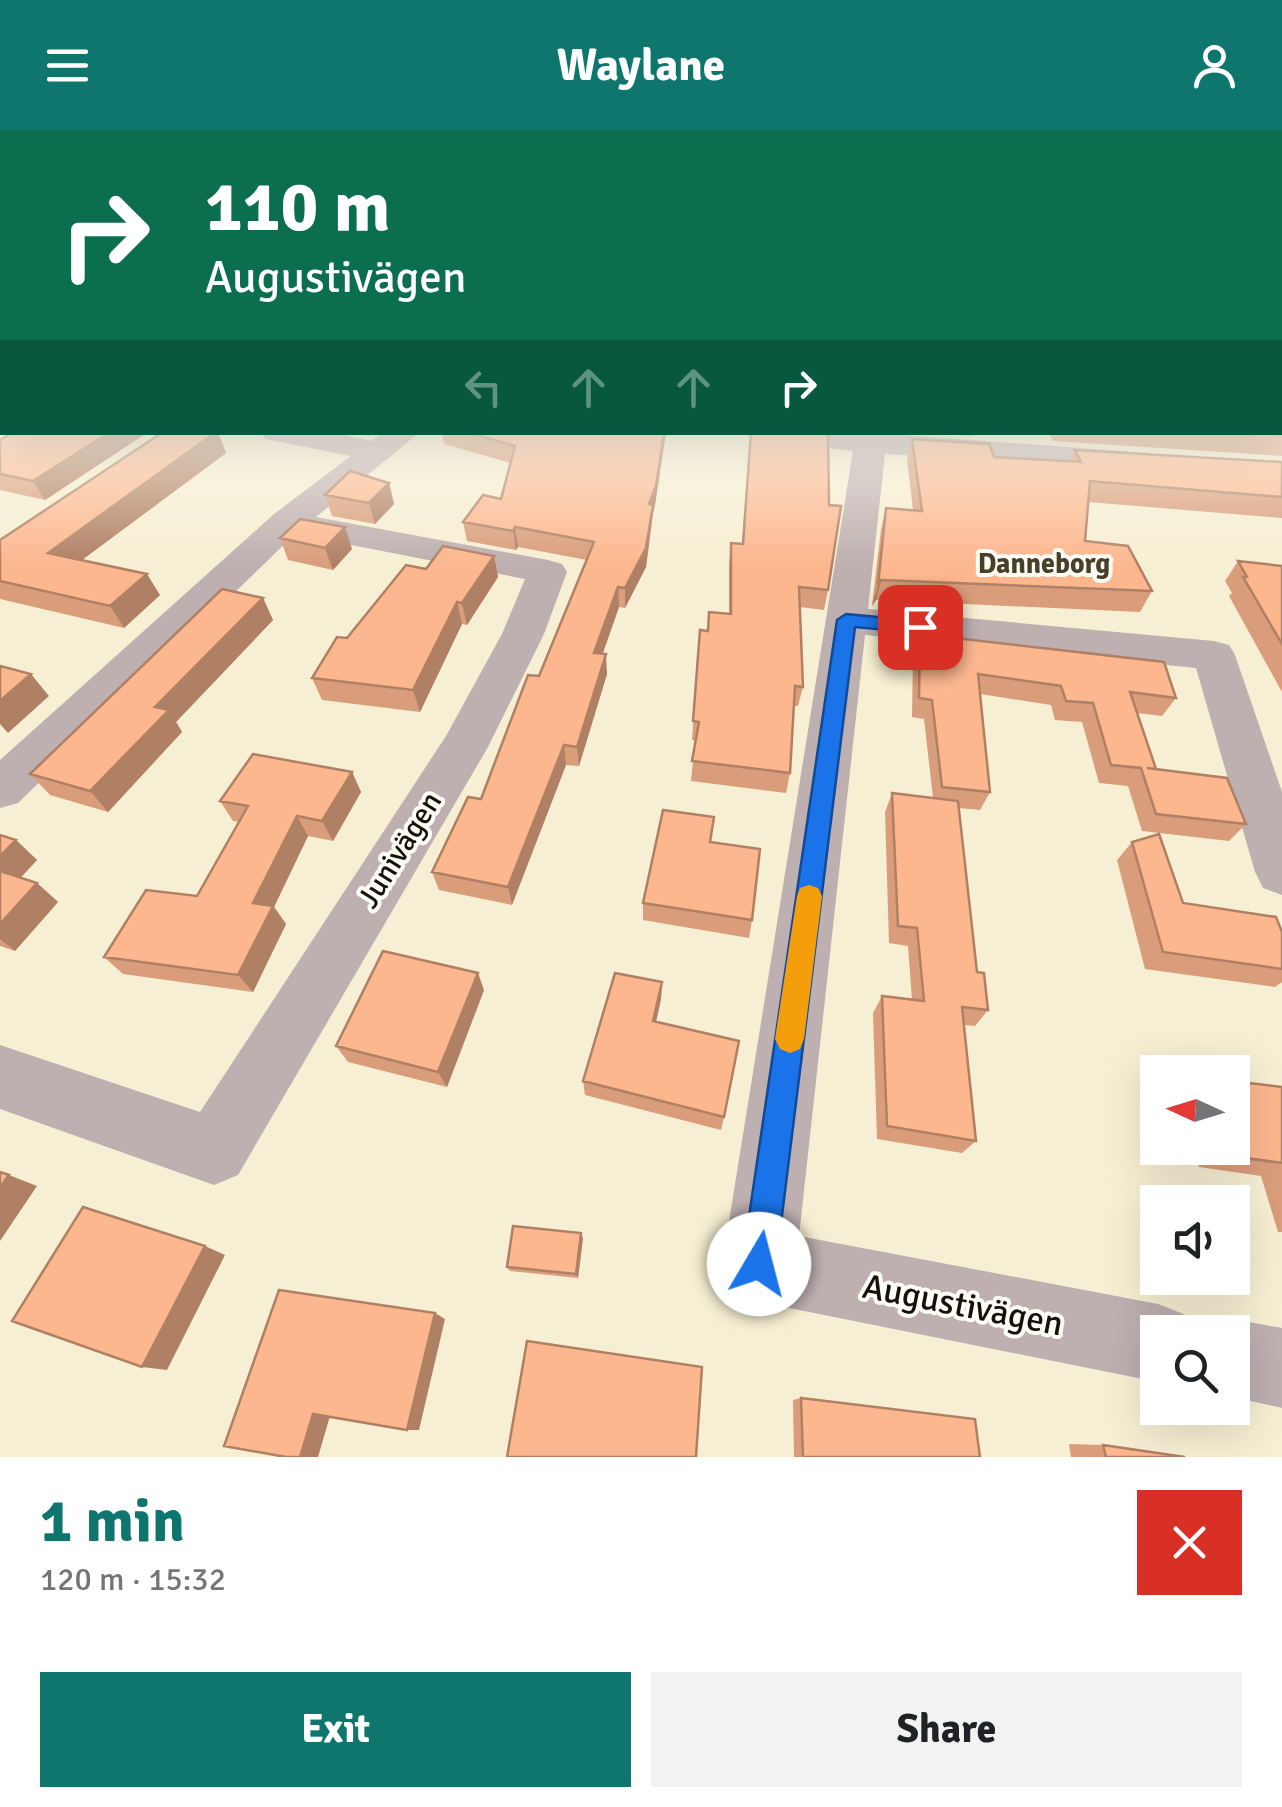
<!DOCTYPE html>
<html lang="en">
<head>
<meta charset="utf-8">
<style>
  :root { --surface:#fff; --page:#f2f2f2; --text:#202124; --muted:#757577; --accent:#0f766e }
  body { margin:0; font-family:Signika,sans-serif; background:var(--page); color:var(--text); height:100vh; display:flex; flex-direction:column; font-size:38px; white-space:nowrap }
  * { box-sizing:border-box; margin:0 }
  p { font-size:32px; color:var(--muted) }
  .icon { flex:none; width:55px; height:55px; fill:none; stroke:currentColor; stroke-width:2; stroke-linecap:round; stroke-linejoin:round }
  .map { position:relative; height:1327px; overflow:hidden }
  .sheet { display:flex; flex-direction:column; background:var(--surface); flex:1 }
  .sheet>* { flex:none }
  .top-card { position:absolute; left:0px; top:0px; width:1282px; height:305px; box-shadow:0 10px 40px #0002; background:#0b6e4f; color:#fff; overflow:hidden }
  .needle { width:65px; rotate:274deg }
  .controls { position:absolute; left:1140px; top:925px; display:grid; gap:20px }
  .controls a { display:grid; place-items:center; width:110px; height:110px; border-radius:0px; background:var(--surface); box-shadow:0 10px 40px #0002; font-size:50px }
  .pin { position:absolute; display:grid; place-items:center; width:85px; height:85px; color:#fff; margin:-42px; border-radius:20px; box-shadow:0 5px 15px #0006 }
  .me { position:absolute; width:110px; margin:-55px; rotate:8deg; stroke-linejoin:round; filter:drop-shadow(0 0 8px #0008) }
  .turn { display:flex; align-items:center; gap:35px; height:210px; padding:0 40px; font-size:45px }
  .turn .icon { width:130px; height:130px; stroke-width:2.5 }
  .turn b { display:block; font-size:70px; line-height:85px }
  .lanes { display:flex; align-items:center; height:95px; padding:0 40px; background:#0003; justify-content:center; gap:50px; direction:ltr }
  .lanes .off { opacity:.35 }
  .round { display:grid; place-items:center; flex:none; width:105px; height:105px; border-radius:0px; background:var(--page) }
  .head { display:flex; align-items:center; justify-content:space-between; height:170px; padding:0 40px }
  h1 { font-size:60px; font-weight:800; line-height:75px; color:var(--accent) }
  .cta { display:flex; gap:20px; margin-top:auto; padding:20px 40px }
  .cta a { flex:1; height:115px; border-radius:0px; background:var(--accent); color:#fff; font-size:40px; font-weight:800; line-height:115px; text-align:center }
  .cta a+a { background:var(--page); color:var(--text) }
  header { display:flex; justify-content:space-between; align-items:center; height:130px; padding:0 40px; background:var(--accent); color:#fff; font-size:45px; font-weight:800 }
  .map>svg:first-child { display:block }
</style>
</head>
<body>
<header><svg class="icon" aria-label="menu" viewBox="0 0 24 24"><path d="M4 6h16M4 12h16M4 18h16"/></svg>Waylane<svg class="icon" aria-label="person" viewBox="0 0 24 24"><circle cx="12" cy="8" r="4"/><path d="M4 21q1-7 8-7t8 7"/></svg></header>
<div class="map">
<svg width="1282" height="1327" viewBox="0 0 1282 1327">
  <rect width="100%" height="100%" fill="#f7efd3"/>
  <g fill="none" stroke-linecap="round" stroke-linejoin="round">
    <!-- minor -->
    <path fill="#beafb1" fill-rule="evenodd" d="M2 250V268L0 269V251Z
      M260 302H328L372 311 383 302H420L316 387 548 430 562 434 567 442 544 504 488 617 238 1045 214 1055 0 979V915L200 982 446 606 502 504 525 449 295 404 18 673 0 678V630L274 384 351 326 265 309Z
      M761 302H863L1149 323 1154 330 1149 337 1137 340 885 324 868 479 1214 511 1229 515 1235 525 1282 662V765L1263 758 1255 742 1196 538 865 505 799 1106 1158 1174 1186 1185 1193 1202H1158V1252L759 1172 733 1161 722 1135 853 321 777 312 766 309Z
      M1232 1189 1282 1198V1278L1232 1267V1202H1203Z"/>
  </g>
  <!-- wall -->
  <path fill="#d99d7b" d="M1282 249V326L1053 311 1049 302H1280Z
    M13 302H148L45 370 0 360V310Z
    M442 302H666L655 375 653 383 646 437 625 478 619 477 602 524 607 544 579 636 566 635 512 775 439 760 432 742 481 669 539 546 587 430 518 417 516 420 467 411 463 392 501 369 511 333 444 314Z
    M750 302H828V460L824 480 800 477 803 557 798 576H794L790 643 786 663 691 651 695 611 692 610 700 500 708 501 729 484V433L731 413 742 414Z
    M927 302H973L972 306Z
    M912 309 994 327 1070 331 1075 320 1282 332V388L1088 372 1085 411 1152 461 1140 482 876 470 872 476 881 399 886 378 913 380 907 329Z
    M226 323 82 430 160 465 124 498 0 469V410Z
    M389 353 394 374 375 394 332 386 325 365Z
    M280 408 352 419 333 440 288 430Z
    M494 426 498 447 467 495 462 494 420 582 322 570 312 548 347 508Z
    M1238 431 1282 436V562L1229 466 1232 463 1225 451Z
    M263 468 273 490 176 592 182 602 108 682 50 665 30 644Z
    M920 504 1176 568 1162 586 1137 583 1156 639 1246 694 1229 711 1142 701 1128 656 1099 653 1082 592 1055 590 1051 575 980 564 990 662 980 680 959 678 977 842 988 880 975 896 964 895 976 1011 962 1023 877 1009 873 883 882 866 912 870 908 816 889 813 885 682 892 663 933 668 924 589 912 587 913 523Z
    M352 642 361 662 333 711 308 706 274 777 286 794 253 862 123 844 104 827 197 766 239 692 233 691 220 671Z
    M0 705 16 710 37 730 21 747 37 753 58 772 15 821 0 816Z
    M711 712 752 790 749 808 643 790V773Z
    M1132 712 1183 773 1282 802V852L1275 857 1145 839 1117 730Z
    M662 852 661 869 656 891 724 987 721 1000 585 965 583 951Z
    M484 860 447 957 348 932 336 916Z
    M1282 957V1102H1278L1261 1046 1199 1037 1194 1018H1232Z
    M583 1108 578 1148 510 1141 507 1137Z
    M801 1268 980 1327H794L793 1270Z
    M1069 1314 1103 1315 1185 1327H1071Z"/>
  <!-- shaded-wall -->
  <path fill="#b08064" d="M110 302H148L45 370 33 351Z
    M216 302H218L226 323 63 444 48 423Z
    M664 302H666L655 375 653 383 646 437 625 478V458L649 374Z
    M389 353 394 374 375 394 369 373Z
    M345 397 352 419 333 440 325 418Z
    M515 397 518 417 516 420 513 401Z
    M494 426 498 447 467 495 462 473Z
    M147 444 160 465 124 498 110 476Z
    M881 450 876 470 872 476 878 455Z
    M618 457 619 477 596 543 594 523Z
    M263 468 273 490 176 592 182 602 108 682 90 661 155 577Z
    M457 472 462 494 420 582 413 560Z
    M606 524 607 544 579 636 577 617Z
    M31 544 49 566 8 603 0 594V571Z
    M564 615 566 635 512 775 508 757Z
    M352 642 361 662 333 711 322 691Z
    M297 686 308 706 274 777 286 794 253 862 238 845 253 773Z
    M16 710 37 730 12 757 0 747V726Z
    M37 753 58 772 15 821 0 809V794Z
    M478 843 484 860 447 957 438 942Z
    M662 852 661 869 653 906V891Z
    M9 1045 37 1056 0 1111V1057Z
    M581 1103 583 1108 578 1148 576 1144Z
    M205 1116 225 1125 167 1240 142 1237Z
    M435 1183 445 1189 419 1300H407Z
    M313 1284 330 1286 318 1327H300Z"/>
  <!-- building -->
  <path fill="#fcb78f" stroke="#b08064" stroke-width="2.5" d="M1280 249H1282V305L1237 302H1280Z
    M13 302H110L33 351 0 344V310Z
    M163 302H216L48 423 147 444 110 476 0 451V410Z
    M467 302H664L656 356 649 374 653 375 646 418 625 458 618 457 594 523 606 524 577 617 564 615 508 757 432 742 468 667 481 669 528 545 539 546 594 412 515 397 513 401 463 392 483 365 501 369 515 316Z
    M751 302H828L829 375 841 376 828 460 799 457 803 557 795 556 790 643 692 631 699 592 693 591 700 500 708 501 709 482 731 484V413L743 414Z
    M912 309 989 314 994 327 1081 332 1075 320 1282 332V367L1090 351 1085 411 1128 416 1152 461 881 450 878 455 886 378 922 381Z
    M350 341 389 353 369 373 325 365Z
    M300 389 345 397 325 418 280 408Z
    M443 416 494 426 462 473 457 472 413 560 312 548 337 507 347 508 406 435 426 439Z
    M1238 431 1282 436V514L1243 447H1247Z
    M222 459 263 468 155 577 169 580 90 661 30 644Z
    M920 504 1164 532 1176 568 1130 562 1156 639 1147 638 1227 648 1246 694 1156 684 1141 638 1111 635 1093 573 1066 571 1061 556 978 544 990 662 942 657 932 570 919 568Z
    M0 536 31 544 0 571Z
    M253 624 352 642 322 691 297 686 253 773 273 776 238 845 104 827 146 760 197 766 248 676 220 671Z
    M892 663 958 671 977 842 984 843 988 880 962 877 976 1011 887 996 882 866 924 871 917 798 898 796Z
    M663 680 714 687 710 712 760 719 752 790 643 773Z
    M1159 704 1183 773 1276 787 1282 802V839L1163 822 1132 712Z
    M0 705 16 710 0 726Z
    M0 741 37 753 0 794Z
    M383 821 478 843 438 942 336 916Z
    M615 843 662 852 653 891 739 911 724 987 583 951Z
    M1232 951 1282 957V1033L1224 1025 1222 1018H1232Z
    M0 1042 9 1045 0 1057Z
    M83 1077 205 1116 142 1237 12 1191Z
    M513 1096 581 1103 576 1144 507 1137Z
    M279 1160 435 1183 407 1300 313 1284 300 1327H286L224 1316Z
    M527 1211 702 1237 696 1327H507Z
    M801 1268 975 1289 980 1327H803Z
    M1103 1315 1185 1327H1106Z"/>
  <!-- sky -->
  <linearGradient id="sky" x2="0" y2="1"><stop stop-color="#78bee8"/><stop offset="0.57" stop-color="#fbf8eb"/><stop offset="1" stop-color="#fbf8eb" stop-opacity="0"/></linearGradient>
  <rect width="1282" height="435" fill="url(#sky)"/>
  <!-- route -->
  <path fill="#1a73e8" stroke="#114b97" stroke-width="2.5" d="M846 484 920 491 929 497 920 503 855 497 776 1134 771 1146 759 1151 747 1146 742 1134 837 490Z"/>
  <!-- slow -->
  <path fill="#f59e0b" d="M809 755 818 758 822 766 804 909 800 919 790 923 780 919 775 909 797 766 800 758Z"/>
  <g text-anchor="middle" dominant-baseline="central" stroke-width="8" stroke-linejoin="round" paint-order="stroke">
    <!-- far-neighbourhood labels -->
    <g font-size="28" font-weight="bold" fill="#474029" stroke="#fefcf6">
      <text x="1044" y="434">Danneborg</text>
    </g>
    <!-- street labels -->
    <g font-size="30" fill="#151209" stroke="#fefcf6">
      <text transform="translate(400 720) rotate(-58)">Junivägen</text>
    </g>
    <!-- near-street labels -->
    <g font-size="35" fill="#151209" stroke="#fefcf6">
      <text transform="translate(963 1175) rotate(11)">Augustivägen</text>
    </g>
  </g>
</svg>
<div class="controls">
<a><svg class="needle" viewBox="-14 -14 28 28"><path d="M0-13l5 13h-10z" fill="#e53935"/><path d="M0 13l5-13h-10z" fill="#757577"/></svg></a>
<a><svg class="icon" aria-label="sound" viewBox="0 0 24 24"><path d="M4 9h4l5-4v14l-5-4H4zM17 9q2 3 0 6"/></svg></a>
<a><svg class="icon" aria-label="search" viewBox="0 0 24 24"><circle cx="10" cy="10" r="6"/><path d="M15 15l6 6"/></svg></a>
</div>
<div class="pin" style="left:920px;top:497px;background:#d93025"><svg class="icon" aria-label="arrive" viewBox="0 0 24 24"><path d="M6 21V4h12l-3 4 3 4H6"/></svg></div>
<svg class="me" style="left:759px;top:1134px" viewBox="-20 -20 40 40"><circle r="19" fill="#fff"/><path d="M0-13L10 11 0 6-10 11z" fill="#1a73e8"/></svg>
<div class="top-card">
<div class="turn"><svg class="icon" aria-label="right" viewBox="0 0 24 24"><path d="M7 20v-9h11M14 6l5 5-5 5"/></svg><div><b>110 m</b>Augustivägen</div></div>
<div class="lanes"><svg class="icon off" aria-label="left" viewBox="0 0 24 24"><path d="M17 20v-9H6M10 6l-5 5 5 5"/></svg><svg class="icon off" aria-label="ahead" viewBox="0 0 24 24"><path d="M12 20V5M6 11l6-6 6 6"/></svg><svg class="icon off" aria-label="ahead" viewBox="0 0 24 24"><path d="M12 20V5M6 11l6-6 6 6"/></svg><svg class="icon" aria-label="right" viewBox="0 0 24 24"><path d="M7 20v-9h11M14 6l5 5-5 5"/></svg></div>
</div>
</div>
<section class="sheet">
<div class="head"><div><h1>1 min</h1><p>120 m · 15:32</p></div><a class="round" style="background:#d93025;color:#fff"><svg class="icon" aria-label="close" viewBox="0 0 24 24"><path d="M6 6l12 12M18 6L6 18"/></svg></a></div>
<div class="cta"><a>Exit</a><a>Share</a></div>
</section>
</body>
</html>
